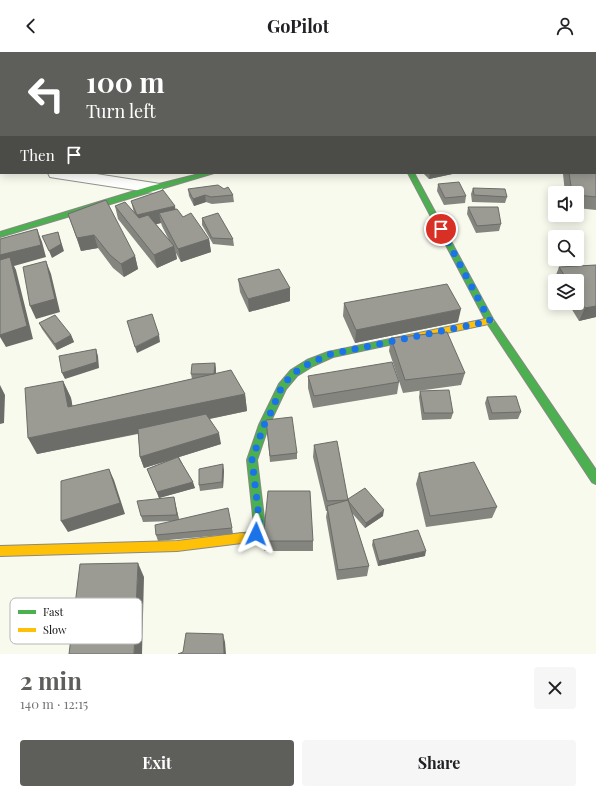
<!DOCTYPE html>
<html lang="en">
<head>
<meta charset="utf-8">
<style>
  :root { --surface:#fff; --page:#f6f6f6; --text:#202124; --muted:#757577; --accent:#5e5f5a }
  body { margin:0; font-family:"Playfair Display",serif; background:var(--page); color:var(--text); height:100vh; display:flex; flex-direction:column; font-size:15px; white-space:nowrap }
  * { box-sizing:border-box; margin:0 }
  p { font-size:13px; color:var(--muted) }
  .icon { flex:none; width:22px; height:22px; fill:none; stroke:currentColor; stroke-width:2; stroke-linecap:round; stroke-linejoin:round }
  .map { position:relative; height:602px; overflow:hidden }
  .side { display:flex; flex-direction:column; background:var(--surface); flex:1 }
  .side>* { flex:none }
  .hud { position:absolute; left:0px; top:0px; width:596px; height:122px; box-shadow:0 2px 10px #0003; background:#5e5f5a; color:#fff; overflow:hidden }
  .tools { position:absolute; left:548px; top:134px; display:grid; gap:8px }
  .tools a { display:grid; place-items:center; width:36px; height:36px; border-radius:4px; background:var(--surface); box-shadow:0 2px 10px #0003; font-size:20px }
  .pin { position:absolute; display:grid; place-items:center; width:34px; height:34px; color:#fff; margin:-17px; border:2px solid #fff; border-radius:50%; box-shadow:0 1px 4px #0007 }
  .me { position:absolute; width:44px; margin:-22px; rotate:2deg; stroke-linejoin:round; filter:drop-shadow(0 0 3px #0008) }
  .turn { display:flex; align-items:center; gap:14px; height:84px; padding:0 20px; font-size:18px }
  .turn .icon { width:52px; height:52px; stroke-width:2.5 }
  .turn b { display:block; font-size:28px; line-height:34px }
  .then { display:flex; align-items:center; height:38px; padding:0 20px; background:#0003; gap:8px; font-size:15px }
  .round { display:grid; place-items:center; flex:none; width:42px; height:42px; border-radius:4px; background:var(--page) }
  .headline { display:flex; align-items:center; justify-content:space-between; height:68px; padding:0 20px }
  h1 { font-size:24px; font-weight:700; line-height:30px; color:var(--accent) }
  .cta { display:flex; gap:8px; margin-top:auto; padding:8px 20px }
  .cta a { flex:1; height:46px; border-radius:4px; background:var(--accent); color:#fff; font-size:16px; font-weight:700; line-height:46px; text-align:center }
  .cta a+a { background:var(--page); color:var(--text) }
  header { display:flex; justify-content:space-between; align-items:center; height:52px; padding:0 20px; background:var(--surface); font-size:18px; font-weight:700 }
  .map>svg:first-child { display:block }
</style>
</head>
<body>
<header><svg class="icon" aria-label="back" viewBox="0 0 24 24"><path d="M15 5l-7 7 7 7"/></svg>GoPilot<svg class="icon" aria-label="person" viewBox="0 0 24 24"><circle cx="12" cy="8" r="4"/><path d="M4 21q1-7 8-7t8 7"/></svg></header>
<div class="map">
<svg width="596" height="602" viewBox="0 0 596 602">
  <rect width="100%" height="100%" fill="#f8faee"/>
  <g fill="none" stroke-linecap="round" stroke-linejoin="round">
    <defs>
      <path id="street" d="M170 0H188L169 1Z
        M0 33H1V41H0Z
        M0 107H1V118H0Z
        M48 121H90L154 131 160 132 163 136 160 140 154 141 56 126 50 125Z"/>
      <path id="fast" d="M570 0H577L569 1Z
        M203 121H214L0 185V180L151 134Z
        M408 121H414L493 267 596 418V432L592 430 487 271Z
        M395 286 399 289 398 291 333 305 313 314 297 324 286 337 269 373 257 408 265 474 257 489 242 491 238 490 236 486 238 482 250 480 254 473 247 408 259 373 279 332 291 318 307 308 328 300Z"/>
      <path id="slow" d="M490 266 494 269 493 271 395 292 391 289 395 286Z
        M242 481 246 482 248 486 246 490 242 491 177 499 0 504V494L177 489Z"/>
    </defs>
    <!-- street casing -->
    <use href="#street" stroke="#92938d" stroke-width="2"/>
    <!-- fast casing -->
    <use href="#fast" stroke="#888984" stroke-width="2"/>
    <!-- slow casing -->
    <use href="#slow" stroke="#888984" stroke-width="2"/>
    <!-- street -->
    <use href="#street" fill="#fefefc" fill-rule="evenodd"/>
    <!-- fast -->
    <use href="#fast" fill="#4caf50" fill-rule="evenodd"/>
    <!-- slow -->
    <use href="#slow" fill="#ffc107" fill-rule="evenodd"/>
  </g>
  <!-- wall -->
  <path fill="#85857f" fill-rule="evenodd" d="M220 0H248L249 1H222Z
    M274 0H321V1H275Z
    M407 0H418L422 1H407Z
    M456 0H473L474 1H456Z
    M505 0H519L518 1H505Z
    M595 42H596V56H595Z
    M0 43H1V76H0Z
    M595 67H596V106H595Z
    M596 113V158L577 156V141H565L563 122V121H595Z
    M423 121H457L429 127Z
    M438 132 466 144 465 151 444 153 437 139Z
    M473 136 507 145 505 151 472 150 471 142Z
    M188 137 233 143 234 150 212 152 206 150 194 154 189 144Z
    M131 149 176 157 183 165 209 187 211 200 181 210 176 201 177 207 157 216 118 167 115 154 134 161ZM161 171 162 174 169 188 156 172Z
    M468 155 501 172 499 179 476 181 467 162Z
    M68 162 135 204 138 217 124 225 113 216 98 196 81 199Z
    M202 166 233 187 234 194 213 192 202 173Z
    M596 213V265L579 269 568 251H577V229H555L554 228 559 215Z
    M238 227 290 236V249L249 260 240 240Z
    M344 251 458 270 355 291 343 264Z
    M39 271 71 283 74 290 57 298 42 277Z
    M391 286 465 321 461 333 403 341 389 299Z
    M215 311 216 318V322L245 342 247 359 210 367 221 392 179 405 195 436 159 446 147 417 171 408 144 416 140 405 138 382 37 402 63 329 71 346 72 354 192 327 191 322Z
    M308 324 399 330 397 342 313 356 308 336Z
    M420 339 453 361 451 367 422 368 419 345Z
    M487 345 521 360 518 367 489 368 485 351Z
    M266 368 297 401V407L270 410Z
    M314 393 348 447 383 464 365 476 352 461 369 514 367 524 337 528 326 465 327 459H326L313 405Z
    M224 418 223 436 200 439 199 433Z
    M419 421 497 455 492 466 426 475 416 432Z
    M174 445 179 467 232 476 233 482 158 489 156 483 174 469 143 470 141 464Z
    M373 488 425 504 378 514 372 493Z
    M263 489H313V499H264Z"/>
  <!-- shaded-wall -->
  <path fill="#6c6c68" d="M118 0H137V1H118Z
    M280 0H290L288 1H280Z
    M307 0H321V1H307Z
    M418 0H422V1H415Z
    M0 15H1V22H0Z
    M0 81 1 84V91L0 92Z
    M430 121H457L429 127Z
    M205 143 206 150 194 154 193 147Z
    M175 154 177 167 159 161 161 171 140 176 137 163Z
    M37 177 42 190 46 205 14 214 16 218 33 287 6 295 0 285V203Z
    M58 180 64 199 52 206 49 199Z
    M94 183 98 196 81 199 77 186Z
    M209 187 211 200 181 210 178 197Z
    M174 194 177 207 157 216 154 203Z
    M135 204 138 217 124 225 121 212Z
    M46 209 51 222 60 260 36 267 30 254Z
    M290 236V249L249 260 248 247Z
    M596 254V265L579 269 585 256Z
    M461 257 458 270 355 291 356 278Z
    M71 283 74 290 57 298 55 292Z
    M159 283 160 290 137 301 135 295Z
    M96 297 98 304 99 316 65 327 62 321Z
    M215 311 216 318 215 329 214 322Z
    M63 329 71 346 76 372 68 355Z
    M0 333 5 343 4 371 0 372Z
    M245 342 247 359 37 402 28 386Z
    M219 381 221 392 144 416 140 405Z
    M223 412 224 418 223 436 222 430Z
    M109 417 114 428 125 462 68 480 61 469Z
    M193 430 195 436 159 446 157 440Z
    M174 445 175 451 179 468 177 463Z
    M384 458 383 464 365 476 366 471Z
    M426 499 425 504 378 514 379 509Z
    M138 511 144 525 142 602H134Z
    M223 582 225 590 226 602H224Z"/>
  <!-- building -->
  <path fill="#9b9b94" stroke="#6c6c68" d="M0 0H8L1 1 0 2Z
    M29 0H42L43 1H30Z
    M50 0H68V1H51Z
    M230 0H244L242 1H232Z
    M289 0H301L302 1H286Z
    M436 0H449V1H437Z
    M463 0H473L474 1H464Z
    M510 0H518L516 1H512Z
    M0 7H1V15H0Z
    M595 42H596V49H595Z
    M0 43H1V52H0Z
    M0 60H1V70H0Z
    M595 67H596V79H595Z
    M595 82 596 83V92L595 95Z
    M595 112 596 113V145L577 143V141H572L569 121H595Z
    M459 130 466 144 445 146 438 132Z
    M218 133 224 137 228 135 233 143 211 145 205 143 193 147 188 137Z
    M473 136 505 137 507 145 474 143Z
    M163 138 175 154 137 163 131 149Z
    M106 148 135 204 121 212 110 203 94 183 77 186 68 162Z
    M125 150 139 166 148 163 174 194 154 203 115 154Z
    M468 155H498L501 172 477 174Z
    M177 157 183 165 191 161 209 187 178 197 159 161Z
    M218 161 233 187 212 186 202 166Z
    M37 177 41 193 0 203V187Z
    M58 180 61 192 49 199 42 184Z
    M10 205 27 274 0 283V208Z
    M46 209 55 247 30 254 23 215Z
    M596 213V254L585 256 577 243V229H568L559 215Z
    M279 217 290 236 248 247 238 227Z
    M447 232 461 257 356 278 344 251Z
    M152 262 159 283 135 295 127 269Z
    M55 263 71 283 55 292 39 271Z
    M447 280 465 321 405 328 391 286Z
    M96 297 97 310 62 321 59 304Z
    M392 310 399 330 314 344 308 324Z
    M215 311 214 322H191L192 312Z
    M231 318 245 342 28 386 25 336 63 329 68 355Z
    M449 338 453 361H424L420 339Z
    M516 344 521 360 492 361 487 345Z
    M206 362 219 381 140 405 138 377Z
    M292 365 297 401 270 404 266 368Z
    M337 389 348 448 327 449 314 393Z
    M178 405 193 430 157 440 147 417Z
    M474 410 497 455 430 464 419 421Z
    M223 412 222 430 199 433V417Z
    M109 417 120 451 61 469V429Z
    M365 436 384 458 366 471 349 450 348 447Z
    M268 439H310L313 489H263Z
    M174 445 177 463 141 464 137 449Z
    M348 448 369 514 338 518 327 454Z
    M228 456 232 476 156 483 155 473Z
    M418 478 426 499 379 509 373 488Z
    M138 511 134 602H69L80 512Z
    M186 581 223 582 224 602H178L183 600Z"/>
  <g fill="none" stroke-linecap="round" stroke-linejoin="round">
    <!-- route -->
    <path stroke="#1a73e8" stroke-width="7" stroke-dasharray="0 12.6" d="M256 482 260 474 252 408 264 373 271 360 282 334 294 321 310 311 331 302 490 269 441 177"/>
  </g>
  <!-- legend -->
  <rect x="10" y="546" width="132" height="46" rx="6" fill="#fff" stroke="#b6b6b6" stroke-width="1"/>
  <rect x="18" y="558" width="18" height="4" fill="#4caf50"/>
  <rect x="18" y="576" width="18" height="4" fill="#ffc107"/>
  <g font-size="11" fill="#0b0b0b">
    <text x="43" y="564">Fast</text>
    <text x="43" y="582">Slow</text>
  </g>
</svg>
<div class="tools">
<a><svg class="icon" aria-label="sound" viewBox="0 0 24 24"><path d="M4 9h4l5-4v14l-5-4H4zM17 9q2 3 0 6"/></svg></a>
<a><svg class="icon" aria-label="search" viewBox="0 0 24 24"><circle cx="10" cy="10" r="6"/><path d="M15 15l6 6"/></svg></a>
<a><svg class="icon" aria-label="layers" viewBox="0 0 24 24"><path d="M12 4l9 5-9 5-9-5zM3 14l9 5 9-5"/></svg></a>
</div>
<div class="pin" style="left:441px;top:177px;background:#d93025"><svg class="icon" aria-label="arrive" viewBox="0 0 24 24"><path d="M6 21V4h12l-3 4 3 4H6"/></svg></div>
<svg class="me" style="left:256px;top:482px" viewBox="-20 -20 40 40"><path d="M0-17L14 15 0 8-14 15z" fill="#1a73e8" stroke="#fff" stroke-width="4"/></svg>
<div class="hud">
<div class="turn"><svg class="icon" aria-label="left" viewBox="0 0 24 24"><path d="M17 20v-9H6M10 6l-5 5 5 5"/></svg><div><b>100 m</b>Turn left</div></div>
<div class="then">Then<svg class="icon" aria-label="arrive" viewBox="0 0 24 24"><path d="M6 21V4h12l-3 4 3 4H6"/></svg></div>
</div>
</div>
<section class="side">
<div class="headline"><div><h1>2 min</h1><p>140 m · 12:15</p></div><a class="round"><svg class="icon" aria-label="close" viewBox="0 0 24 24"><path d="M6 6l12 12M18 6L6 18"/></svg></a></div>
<div class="cta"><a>Exit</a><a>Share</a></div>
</section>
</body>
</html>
